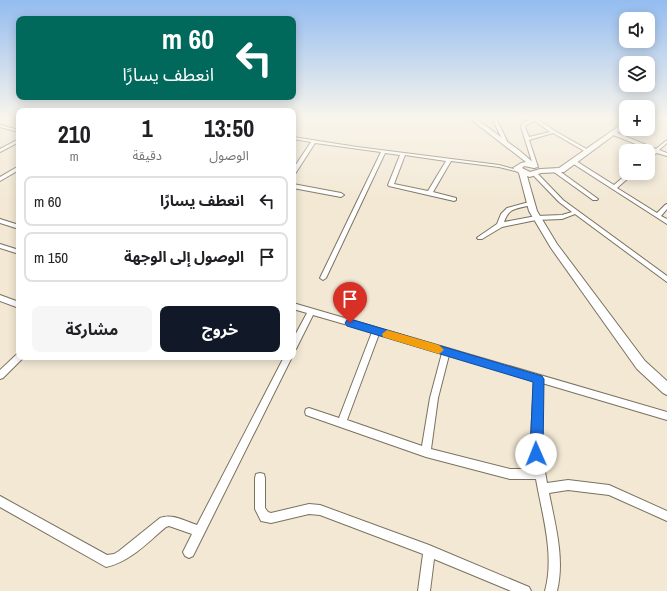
<!DOCTYPE html>
<html lang="ar">
<head>
<meta charset="utf-8">
<style>
  :root { --surface:#fff; --page:#f6f6f6; --text:#202124; --muted:#757577; --line:#e0e0e0; --accent:#111827 }
  body { margin:0; font-family:"Archivo Narrow","Noto Sans Arabic",sans-serif; background:var(--page); color:var(--text); direction:rtl; height:100vh; display:flex; flex-direction:column; font-size:15px; white-space:nowrap }
  * { box-sizing:border-box; margin:0 }
  p { font-size:13px; color:var(--muted) }
  .icon { flex:none; width:22px; height:22px; fill:none; stroke:currentColor; stroke-width:2; stroke-linecap:round; stroke-linejoin:round }
  .map { position:relative; flex:1; overflow:hidden; direction:ltr }
  .side { position:absolute; left:16px; top:108px; width:280px; height:252px; display:flex; flex-direction:column; background:var(--surface); border-radius:8px; box-shadow:0 2px 10px #0003; direction:rtl }
  .side>* { flex:none }
  .hud { position:absolute; left:16px; top:16px; width:280px; height:84px; border-radius:8px; box-shadow:0 2px 10px #0003; direction:rtl; background:#00695c; color:#fff; overflow:hidden }
  .buttons { position:absolute; left:619px; top:12px; display:grid; gap:8px }
  .buttons a { display:grid; place-items:center; width:36px; height:36px; border-radius:8px; background:var(--surface); box-shadow:0 2px 10px #0003; font-size:20px }
  .pin { position:absolute; display:grid; place-items:center; width:34px; height:34px; color:#fff; margin:-41px -17px; border-radius:50% 50% 50% 0; rotate:-45deg; box-shadow:0 0 4px #0007 }
  .pin .icon { rotate:45deg }
  .me { position:absolute; width:44px; margin:-22px; rotate:359deg; stroke-linejoin:round; filter:drop-shadow(0 0 3px #0008) }
  .turn { display:flex; align-items:center; gap:14px; height:84px; padding:0 16px; font-size:18px }
  .turn .icon { width:52px; height:52px; stroke-width:2.5 }
  .turn b { display:block; font-size:28px; line-height:34px }
  .eta { display:flex; justify-content:space-evenly; align-items:center; height:68px; text-align:center }
  .eta b { font-size:24px; font-weight:700; line-height:28px }
  .button { display:flex; gap:8px; margin-top:auto; padding:8px 16px }
  .button a { flex:1; height:46px; border-radius:8px; background:var(--accent); color:#fff; font-size:16px; font-weight:700; line-height:46px; text-align:center }
  .button a+a { background:var(--page); color:var(--text) }
  ul { padding:0; list-style:none }
  li { display:flex; align-items:center; gap:12px; height:50px; margin:0 8px 6px; padding:0 8px; border:2px solid var(--line); border-radius:8px }
  li div { flex:1 }
  li b { display:block; font-size:15px }
  li em { font-style:normal }
  .map>svg:first-child { display:block }
</style>
</head>
<body>
<div class="map">
<svg width="667" height="591" viewBox="0 0 667 591">
  <rect width="100%" height="100%" fill="#f2e8d4"/>
  <g fill="none" stroke-linecap="round" stroke-linejoin="round">
    <defs>
      <path id="street" d="M492 118H496L507 141V142L503 141Z
        M518 118H536L555 131 590 151 586 152 553 133 529 140 538 167 534 168 521 127 523 123 530 120 520 119ZM535 121 550 132 529 137 525 127 526 125Z
        M0 125 19 130V132L0 127Z
        M611 132H615L656 149 667 140V143L659 150 667 153V156L657 153 648 159V155L653 151 611 134Z
        M293 137 357 147 499 165 521 171 519 172 499 167 451 161 433 192 456 198V200L454 201 389 186 388 185 400 155 385 153 326 278 323 280 320 278 381 152 315 143 295 174 293 175V169L311 142 293 139ZM405 155 446 161 428 191 394 184Z
        M19 139V142L0 152V149Z
        M572 161H576L614 185 628 173H634L617 188 657 213 665 205 667 204V209L661 216 667 219V224L572 163Z
        M17 167H19V170L0 181V177Z
        M554 170H558L598 199 597 200H593L554 172Z
        M535 172 537 173 563 200 667 276V282L575 214 562 219 536 220 502 227 482 239H478L477 238 478 237 497 224 501 214 507 208 529 202 532 204 531 205C517 209 509 207 504 222L536 216 562 215 572 212 559 202 533 175V173Z
        M293 184 341 193 344 195 341 197 293 188Z
        M0 219 19 225V229L0 223Z
        M0 244 19 250V254L0 248Z
        M0 295 19 302V308L0 301Z
        M293 303 667 412V420L542 383 540 436 542 455 547 483 568 480 609 485 667 511V521L609 495 568 490 549 493C555 524 565 559 557 591H545C555 555 542 514 536 479H510L426 457 306 415 305 412 306 409 309 408 339 418 372 332 313 315 296 349 293 350V339L307 313 293 309ZM379 334 442 353 430 398 422 446 347 420ZM449 355 534 381 531 436 534 469H510L431 449 438 398Z
        M19 353V357H23L22 359 3 378 0 379V370L16 355Z
        M284 357H292L193 556 189 558 185 556 183 552 192 534 169 526 166 527C148 542 130 562 106 567L0 507V496L107 555 114 554 119 551 160 518C172 513 185 521 197 525Z
        M260 473 264 474 265 478V508L268 512 271 513 309 504 320 505 429 545 529 587 531 591H511L434 559 430 591H418L423 554 320 515 309 514 271 523 261 521 255 509V478L256 474Z"/>
      <path id="secondary" d="M469 118H475L520 151 536 165 537 166 534 168 524 166 522 168 530 172 540 169 559 168 626 121V126L564 172 541 173 530 177 527 176 537 211 557 244 645 361 667 381V395L663 393 637 369 551 248 529 211 519 173 513 168 521 163 526 162Z"/>
    </defs>
    <!-- street casing -->
    <use href="#street" stroke="#7a7160" stroke-width="2"/>
    <!-- secondary casing -->
    <use href="#secondary" stroke="#7a7160" stroke-width="2"/>
    <!-- street -->
    <use href="#street" fill="#fff" fill-rule="evenodd"/>
    <!-- secondary -->
    <use href="#secondary" fill="#fff" fill-rule="evenodd"/>
  </g>
  <!-- sky -->
  <linearGradient id="sky" x2="0" y2="1"><stop stop-color="#93bcf0"/><stop offset="0.59" stop-color="#f9f5ec"/><stop offset="1" stop-color="#f9f5ec" stop-opacity="0"/></linearGradient>
  <rect width="667" height="200" fill="url(#sky)"/>
  <!-- route -->
  <path fill="#1a73e8" stroke="#114b97" d="M350 319 542 376 544 379 543 454 541 459 536 461 532 459 530 454 533 382 347 326 345 323 347 320Z"/>
  <!-- slow -->
  <path fill="#f59e0b" d="M387 330 439 345 444 350 439 354 383 337 382 334Z"/>
</svg>
<div class="buttons">
<a><svg class="icon" aria-label="sound" viewBox="0 0 24 24"><path d="M4 9h4l5-4v14l-5-4H4zM17 9q2 3 0 6"/></svg></a>
<a><svg class="icon" aria-label="layers" viewBox="0 0 24 24"><path d="M12 4l9 5-9 5-9-5zM3 14l9 5 9-5"/></svg></a>
<a>+</a>
<a>−</a>
</div>
<div class="pin" style="left:350px;top:323px;background:#d93025"><svg class="icon" aria-label="arrive" viewBox="0 0 24 24"><path d="M6 21V4h12l-3 4 3 4H6"/></svg></div>
<svg class="me" style="left:536px;top:454px" viewBox="-20 -20 40 40"><circle r="19" fill="#fff"/><path d="M0-13L10 11 0 6-10 11z" fill="#1a73e8"/></svg>
<div class="hud">
<div class="turn"><svg class="icon" aria-label="left" viewBox="0 0 24 24"><path d="M17 20v-9H6M10 6l-5 5 5 5"/></svg><div><b>60 m</b>انعطف يسارًا</div></div>
</div>
<section class="side">
<div class="eta">
<div><b>13:50</b><p>الوصول</p></div>
<div><b>1</b><p>دقيقة</p></div>
<div><b>210</b><p>m</p></div>
</div>
<ul>
<li><svg class="icon" aria-label="left" viewBox="0 0 24 24"><path d="M17 20v-9H6M10 6l-5 5 5 5"/></svg><div><b>انعطف يسارًا</b></div><em>60 m</em></li>
<li><svg class="icon" aria-label="arrive" viewBox="0 0 24 24"><path d="M6 21V4h12l-3 4 3 4H6"/></svg><div><b>الوصول إلى الوجهة</b></div><em>150 m</em></li>
</ul>
<div class="button"><a>خروج</a><a>مشاركة</a></div>
</section>
</div>
</body>
</html>
